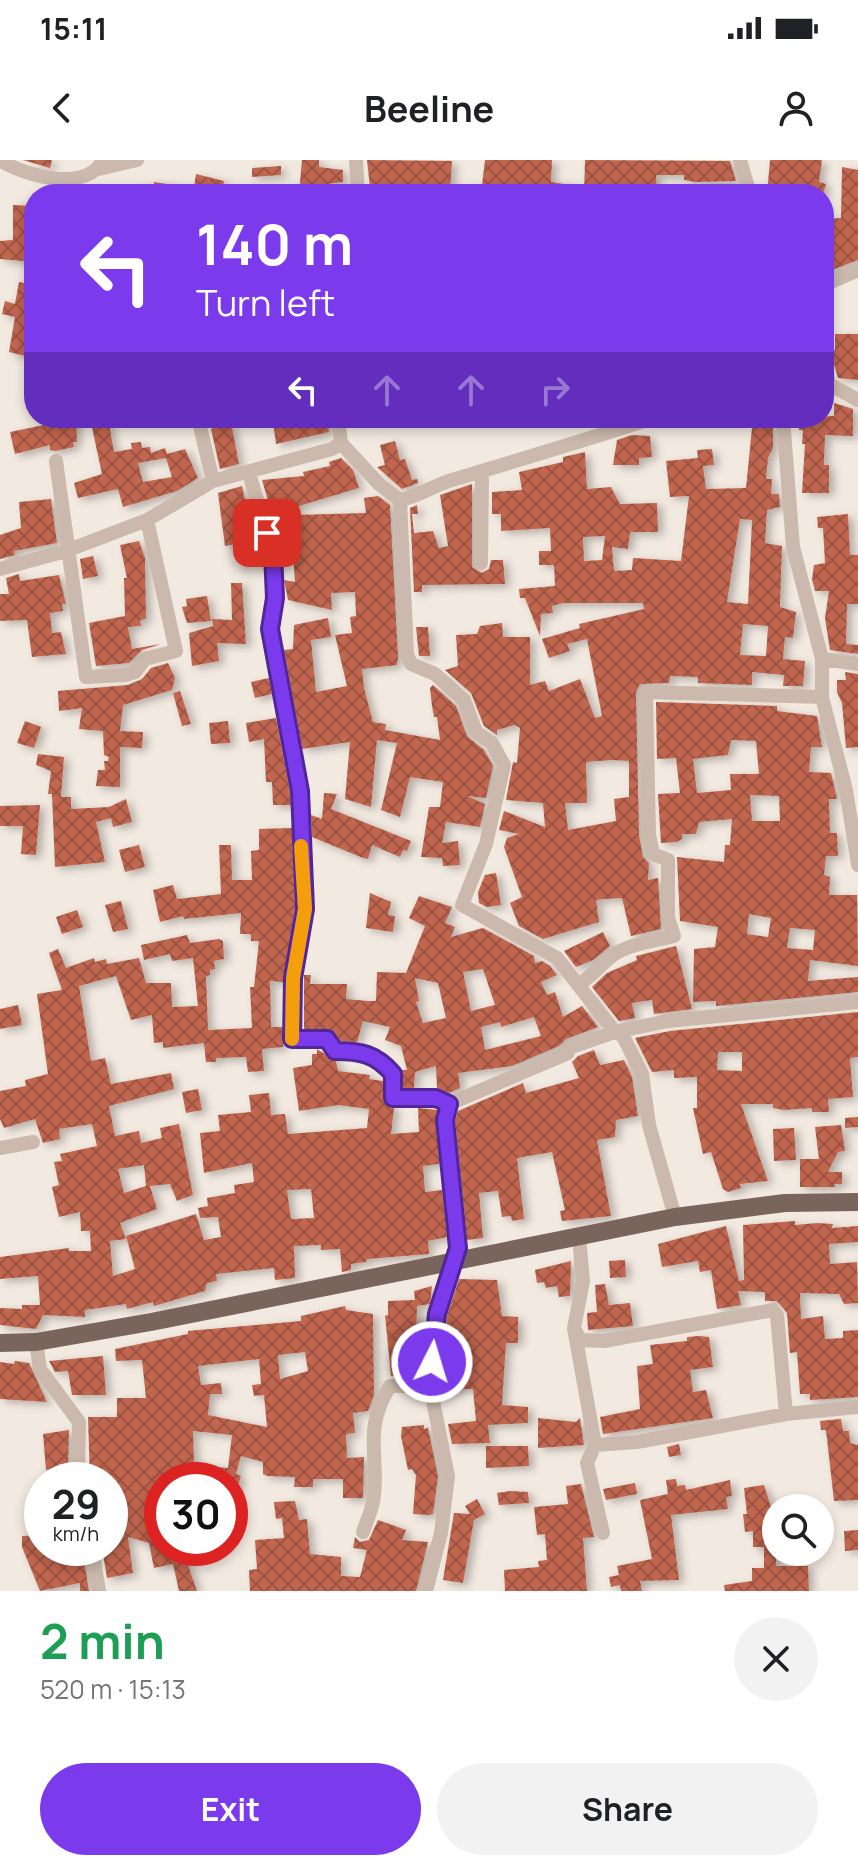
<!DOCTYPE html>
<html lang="en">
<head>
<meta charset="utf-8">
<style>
  :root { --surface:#fff; --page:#f2f2f2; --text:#202124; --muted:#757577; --accent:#7c3aed }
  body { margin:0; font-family:Manrope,sans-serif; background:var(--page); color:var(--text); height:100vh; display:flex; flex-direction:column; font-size:30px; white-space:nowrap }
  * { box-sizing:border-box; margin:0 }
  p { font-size:26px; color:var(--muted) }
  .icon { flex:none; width:44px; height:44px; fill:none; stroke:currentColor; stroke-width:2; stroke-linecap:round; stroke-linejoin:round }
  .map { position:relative; height:1431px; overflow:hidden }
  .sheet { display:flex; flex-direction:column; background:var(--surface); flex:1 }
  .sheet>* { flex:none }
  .guide { position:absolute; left:24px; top:24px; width:810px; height:244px; border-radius:32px; box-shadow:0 4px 12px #0003; background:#7c3aed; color:#fff; overflow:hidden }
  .tools { position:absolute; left:762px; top:1334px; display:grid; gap:16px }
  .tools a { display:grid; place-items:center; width:72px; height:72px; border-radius:50%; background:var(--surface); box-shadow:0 4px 12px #0003; font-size:40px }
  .speed { position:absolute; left:24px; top:1302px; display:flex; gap:16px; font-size:40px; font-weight:700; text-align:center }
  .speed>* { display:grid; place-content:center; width:104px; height:104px; border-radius:50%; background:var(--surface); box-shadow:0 4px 12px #0003; line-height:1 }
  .speed small { font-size:20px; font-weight:400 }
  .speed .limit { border:12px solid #d22; background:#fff; color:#111 }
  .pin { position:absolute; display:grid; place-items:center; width:68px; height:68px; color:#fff; margin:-34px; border-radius:16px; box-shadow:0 4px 12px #0006 }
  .me { position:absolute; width:88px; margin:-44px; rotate:5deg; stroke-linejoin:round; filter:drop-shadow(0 0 6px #0008) }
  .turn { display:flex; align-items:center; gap:28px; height:168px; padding:0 40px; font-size:36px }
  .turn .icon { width:104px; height:104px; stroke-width:2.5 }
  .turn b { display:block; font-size:56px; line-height:68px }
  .lanes { display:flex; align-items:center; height:76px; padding:0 40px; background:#0003; justify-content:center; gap:40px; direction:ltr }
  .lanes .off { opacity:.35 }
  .round { display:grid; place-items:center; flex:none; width:84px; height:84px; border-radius:42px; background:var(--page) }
  .summary { display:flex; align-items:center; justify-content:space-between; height:136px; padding:0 40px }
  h1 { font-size:48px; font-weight:700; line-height:60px; color:#1e9e55 }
  .primary-button { display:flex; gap:16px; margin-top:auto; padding:16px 40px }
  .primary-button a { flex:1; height:92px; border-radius:48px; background:var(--accent); color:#fff; font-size:32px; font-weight:700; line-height:92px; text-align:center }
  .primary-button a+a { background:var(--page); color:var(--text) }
  .status { display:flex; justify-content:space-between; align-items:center; height:56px; padding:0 40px; background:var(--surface); direction:ltr }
  .status svg { height:22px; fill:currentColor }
  header { display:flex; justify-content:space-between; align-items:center; height:104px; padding:0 40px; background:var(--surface); font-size:36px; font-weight:700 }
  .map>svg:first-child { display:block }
</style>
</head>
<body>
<div class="status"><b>15:11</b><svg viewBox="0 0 49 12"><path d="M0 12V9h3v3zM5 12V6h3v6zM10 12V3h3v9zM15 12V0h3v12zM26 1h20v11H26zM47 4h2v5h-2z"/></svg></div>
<header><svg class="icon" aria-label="back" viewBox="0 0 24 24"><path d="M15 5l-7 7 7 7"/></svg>Beeline<svg class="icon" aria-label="person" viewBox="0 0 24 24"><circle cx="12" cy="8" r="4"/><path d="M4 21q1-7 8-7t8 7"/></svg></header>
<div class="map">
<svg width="858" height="1431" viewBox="0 0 858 1431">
  <defs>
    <pattern id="building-cross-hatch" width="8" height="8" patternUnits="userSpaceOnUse" patternTransform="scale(2)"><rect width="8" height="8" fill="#c1664f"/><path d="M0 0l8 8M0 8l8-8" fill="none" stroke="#9e5442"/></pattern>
    <filter id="shadow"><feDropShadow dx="5" dy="3" stdDeviation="4" flood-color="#0004"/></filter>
  </defs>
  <rect width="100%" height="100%" fill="#f2e9e0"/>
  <!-- building -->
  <path fill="url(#building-cross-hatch)" fill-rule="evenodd" filter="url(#shadow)" d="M23 0H52L50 8Z
    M302 0H319V7L343 10V22L320 25 319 34H299Z
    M367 0 452 1 450 30 402 34 403 25 370 27Z
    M485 0H552L551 22 571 25 569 34H481Z
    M585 0 730 1 736 21 696 22 684 20V15H656L657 32 584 33Z
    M770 0H822L819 22 826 24 823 34H767Z
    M281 6V15L252 17V8Z
    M842 7 858 10V100L824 113V59L841 58Z
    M196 14 224 21 221 34H193Z
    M154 22 174 25V34H143L144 24 154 25Z
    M13 45 34 46V102L0 99V81L13 80Z
    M19 122 34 125 29 154 34 155V198L9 192 15 157 2 154 5 141 15 144Z
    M835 174H858V220L838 218 830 190H835Z
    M834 243 853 249V276L825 275 824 305H829V333H802L805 284H802L803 270H799V258L834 256Z
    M50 258H76L77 282H73L74 287 55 291 50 290V285L15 294 10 272 49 264Z
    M90 258H108L114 292 132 289 131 283 141 282 142 288 150 287 151 293 165 288 167 294 185 289 198 318 177 331 123 347 118 329 78 338 74 323 102 314ZM166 298 172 317 143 322 138 303Z
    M301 258H327L329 272 276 284 273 261Z
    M770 261H773V288L768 298 766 319H772L771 334H779L780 347 767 350 765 383 782 386 780 447 796 452 793 478 785 477 783 499 805 501 803 526H783L784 515 752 512V525L698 523V517L670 516 669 523 640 524 636 532 639 675 643 697 649 703 648 720 658 718 661 769 631 776 622 738 604 739 596 740 599 762 543 779 519 766 510 743 522 737 504 687 507 678 519 674 499 670 504 651 545 667 543 643 506 640 513 602 517 603 520 568 515 565 497 570V575L484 566 471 533 445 510 458 506 456 475 477 474 480 466 502 463 503 477H530V525L545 521 549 531 580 519 595 558 602 556 587 479 567 484 570 491 549 498 542 479 580 468 579 464 644 449 643 443H563L552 446 553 453 541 454 540 476 525 438H520L519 429 555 426 554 405H539V391H551L550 368 501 371V354H492V332L522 330 519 312 563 302V297L585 292 587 329 611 327 620 344 657 343 658 372H630L628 389 612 387 614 411 632 410 633 398 681 401 689 336 670 337 666 301 698 298 697 290 712 289 714 305 703 306 706 329 746 328 752 268 765 267ZM740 359 752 360 748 444 727 442ZM605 376 602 400 584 401 583 377ZM743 464 768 466 766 496 740 495ZM612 600 629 601V637L614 639 616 661 568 670 565 643H587L586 602Z
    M231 262 239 304 220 309 211 269Z
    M632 275 650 276 652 297 639 298V305H613L617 280Z
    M395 281 400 300 405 299 412 320 417 319 418 323 402 329 377 307 385 305 380 285Z
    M341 298 353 310 359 328 272 354 262 320 304 316 303 312 330 306 329 302Z
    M472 324V407L482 413 489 409 491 400H503L505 424 422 425V432H414L410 348 417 345 418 354H412L414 373 433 371 439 388 448 386 440 335Z
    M242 326 254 381 225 386 218 333Z
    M378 336 390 345 398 497 397 505 362 509 364 528 373 562 386 564 385 570 440 580 437 557H434L432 546 430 528 433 525 456 546 467 576 484 590 493 606 486 638 467 636 485 644 480 667 446 662 442 683 458 681 460 705 443 706 442 698 421 697 429 647H440L443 622 410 617 400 657 381 650 397 583 377 580 371 647 345 639 350 582 302 589 284 490 293 489 294 465 328 458 331 477 311 480 316 532 347 526 335 475 352 473 350 457 356 456 355 432 331 433 332 450 288 440 284 420 295 422 293 395H299L294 355 366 353 364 338Z
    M51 339 57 383 14 391 15 395 0 399V375L21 368 19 342Z
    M848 354 850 395H858V444H847L846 484 858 485V494L830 490 825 458 829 431H815L812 419 814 405 825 403 823 368H818L817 357Z
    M139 381 145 398 146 459 140 460 141 466 128 467 132 489 161 484 142 490 129 503 96 506 89 463 125 456 124 418H127L120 385Z
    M93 396 98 416 83 419 80 399Z
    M19 414 20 421 59 415 66 444H62L63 451 50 453 52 473 61 472 66 494 32 497 27 460 0 461V434H9L6 418Z
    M231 423H242L246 484 217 483 219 501 192 506 189 473 213 466 212 459 232 460Z
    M207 436 211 461 187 463 182 447 187 446 186 439Z
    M416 467H428L430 496H419Z
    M168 503 175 518 172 530 123 545 120 571 143 572 142 588 120 587V627L96 626 98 610H105L104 601H108L109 597 104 595 103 571 79 569 82 548 59 551 58 531 128 525 142 519 151 508Z
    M267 507 272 534 255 538 251 522 269 518Z
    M845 512 858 514V587L846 588 842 543 837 532V520H846Z
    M180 531 191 564 182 566 173 533Z
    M656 542 777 546V551L817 556 822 587H811L809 612 831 613 837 639H829L830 673H837L838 696H826L824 715 830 717 829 735H857L858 806 810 800 808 821 858 817V832L716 846V841L693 842 694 789 715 787 718 767 680 761 677 697 724 702 725 685H730L732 659 699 662 696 674H682V679L677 682 661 683 658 634 680 633 676 598 657 599ZM731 580 756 581 759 614H730L731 630 697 633 693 599 728 595ZM750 635 779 636 780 661H752ZM749 754 771 758 768 777 747 774ZM790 768 815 770 813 790 787 788Z
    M276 558 290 632 291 645H273L272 622H266L264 579 249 582 246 563Z
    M25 561 41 567 34 588 17 583Z
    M228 561 230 583 211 584 209 563Z
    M38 594 64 597 61 637H71V649L109 647 126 639 132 662 113 667 111 658 96 662 105 702 55 707 52 634H48L51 611 36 605Z
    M324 633 337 634 331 649 411 681 407 691 403 690 400 697 372 685 368 699 363 698 312 677 311 655 322 659Z
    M40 645 36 695 21 694 23 666H0V646Z
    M292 668 295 748 283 822 270 821 271 867H282L283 887 262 889 264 911 248 912 246 897 216 898V902H206L204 883 163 888V882L154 883 152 855 131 860 116 816 79 826 91 901 105 898 111 924 171 913 174 929 109 946 115 976 139 971 141 983 162 978 160 968 179 964 193 1035 177 1041 170 1024 150 1026 157 1049 120 1063 126 1079 110 1081 113 1116 135 1109 126 1076 196 1054 204 1080 221 1077 218 1057 200 1058 198 1048 208 1046 207 1038 235 1033 234 1025 254 1022 252 1003 204 1013 200 973 220 971 218 955 251 952 249 935 269 933 271 955 285 954 288 974 367 968 369 949 338 945 299 951 293 908 312 905V894H317V889L336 901 338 911 370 915 369 919 383 921 384 942 394 948 391 974 419 972 418 948 437 950 439 1004 423 1006 425 1032 442 1030 447 1077 428 1081 429 1094 367 1099 366 1102 351 1104V1110L342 1112 340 1089 321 1090V1085L294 1086 295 1118 275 1120 274 1108 216 1114 217 1121 207 1123 205 1131 154 1146 153 1142 127 1149 126 1144 85 1150V1157L43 1155 36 1169 0 1165V1148L22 1149V1145H40L38 1116 0 1119V1097L69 1088V1091H91L90 1071H81L80 1052 59 1057 52 1027 59 1025 54 1002 62 1001 60 994 97 986 92 964 59 969 60 979 43 983 35 959 4 968 0 959V931L26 926 25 920 48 914 37 834 62 830 49 793 58 789 66 808 94 798 95 802 106 799 107 804 139 798 146 823H171L172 847 198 846 193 798 172 801 170 794 144 800 141 785 187 775 190 783 219 779 223 781 224 799 214 801 215 809 210 810V815L206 816 208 870 252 868 250 827H254L259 781H251V774H240L241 753 184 759 183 756 160 762 153 730 173 725 177 739 221 734 219 685H231L232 720H252L251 691 259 690V669ZM144 1005 146 1026 124 1033 118 1009ZM311 1029 314 1058 291 1059 287 1030Z
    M139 685 145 707 125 712 119 690Z
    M496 713 501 745 487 747 479 743 478 732 485 715Z
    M370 733 391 742 388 755 395 756 393 772 366 768Z
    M419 736 452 747 445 763 455 767 451 777 483 768 534 796 535 803 542 801 550 806 557 815 541 822 547 835 555 832 563 857 582 846 598 867 566 879 559 886 512 906 458 913 460 928 449 933 437 928 436 906 415 912 414 928H403L402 910H407L401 886 385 880 390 867 363 861 357 882 340 881 331 870 304 869V815H311L310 824H347L346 839 368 841H376L377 812 406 813 425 766 409 758ZM483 809 495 845 471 851 463 812ZM415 818 438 823 446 858 423 863 416 842 419 841ZM534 857 541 876 485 890 481 867 500 862 501 867Z
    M121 741 128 769 113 772 105 745Z
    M77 750 83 767 62 774 56 757Z
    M603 772 610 786 593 800 576 807 564 791Z
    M676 786 692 849 654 854 652 840 632 843 635 858 619 861 592 827 607 813 637 800 636 796Z
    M18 845 22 865 0 869V849Z
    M858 852V897L850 898 853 937 828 939 829 952H812V948L784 950 773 948V944H741L768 1021 740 1024 741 1028 728 1032 723 1029 711 992 703 994 693 948H697V917L674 918V910L652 912 635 878 670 871ZM718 892H742V911L717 910Z
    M594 890 600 905 624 900 632 917 638 956 616 960 615 977 597 980 611 1056 562 1061 560 1051 565 1050 552 992 517 998 524 1059 512 1061 511 1056 502 1057 498 1031 479 1033 483 1078 467 1080 455 961 458 951 523 923 526 933 579 918 572 902 578 896Z
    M198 929 202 950 186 953 182 932Z
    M858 957V967L845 968V958Z
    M841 965 845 991 838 992 828 1012H842V1024H834L835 1027H800V999H819L815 967Z
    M794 968 796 1000 774 1001 773 969Z
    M795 1061V1065L817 1063 833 1064 832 1068 858 1066V1082L829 1084 830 1104 857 1102 858 1143 844 1144 839 1134 800 1133 801 1159 823 1156 825 1179 843 1178V1171L858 1170V1237L810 1240V1234H800L797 1192 790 1193 787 1153 777 1141H765V1132L738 1131 741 1145 717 1149 711 1110 700 1112 698 1101 662 1107 658 1084 726 1066 739 1121 744 1120 743 1065Z
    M625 1100 626 1117 610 1118 609 1101Z
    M571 1101 570 1136 559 1137 557 1126 546 1128 544 1122 537 1123 535 1110Z
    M459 1119 497 1120 502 1156 518 1157V1183H506L502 1245 528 1247V1263L488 1265 490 1283 452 1284 448 1264 476 1261 473 1229H443L447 1156Z
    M605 1124 609 1145 630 1143 633 1166 588 1170 587 1153 597 1152 595 1125Z
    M432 1126 430 1144 417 1146 416 1178H409L407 1182 410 1212 421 1211V1216H391L385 1155 388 1156V1141L415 1140 414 1131Z
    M345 1146 346 1150 373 1154 374 1235 368 1251 353 1253 355 1273 346 1274 347 1298 364 1297 363 1338H343V1319H313V1327H294L295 1317 267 1316 263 1314V1302L241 1296 236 1314 241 1316 232 1344 230 1320H162L153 1324 155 1353 162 1356V1388H182L197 1431H179L173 1404 154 1408 149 1383 128 1377 133 1413 107 1418 102 1388H110V1320H90L88 1257H117V1238H146L142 1200 116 1201 115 1189 188 1174V1171L301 1161V1156ZM305 1192 308 1211 280 1219 278 1195ZM259 1199 261 1224 252 1225 254 1236 264 1235 267 1267 208 1255 210 1234H222L221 1223 201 1225 198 1206ZM193 1271 232 1275 228 1308 194 1305Z
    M699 1176 709 1177 713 1207 690 1210 693 1232 706 1230 713 1258 603 1274 600 1257 640 1249 637 1206 653 1204 650 1185 687 1181V1177Z
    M103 1196 106 1235H72L68 1211 55 1212 49 1201Z
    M15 1201 29 1203 47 1242 0 1239V1202L14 1204Z
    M538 1258 576 1262 580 1258 584 1285 538 1288Z
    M841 1259 843 1271H849L850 1283 858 1285V1340L834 1341 826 1270H821L820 1261Z
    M424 1265V1269L428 1268 438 1316 433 1354 429 1355 413 1354 416 1315 412 1309 408 1310 401 1276 402 1267Z
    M69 1270 68 1308 46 1310 43 1274Z
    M679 1284 681 1295 669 1297 667 1287Z
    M486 1286H528L529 1306 486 1308Z
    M676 1319 677 1326 685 1325 686 1330 730 1320 732 1336 726 1337 728 1349 671 1355 679 1420 640 1421 642 1431H621L620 1425 611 1427 609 1417 619 1415 617 1406 652 1399 640 1340 668 1334 666 1320Z
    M635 1323 637 1334 606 1340 603 1329Z
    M581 1324 594 1377 583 1378 587 1431H505L504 1410 539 1407 538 1401 547 1400 545 1374 537 1375 534 1347 568 1344 566 1326Z
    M764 1325 775 1360 776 1406H808L809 1431H725L724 1425 752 1421V1408H764V1387H753V1371L745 1372 743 1354H747L744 1328Z
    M510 1331 528 1332 529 1343 499 1345 497 1333Z
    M477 1339 485 1354 474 1360 463 1423 443 1420 454 1353 470 1354 465 1346Z
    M295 1341 299 1360 307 1359 310 1394 341 1397V1416L360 1417 367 1390 353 1388 355 1377 360 1382 369 1380 378 1360 406 1370 402 1380 428 1382 416 1431H250L249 1410 257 1409 255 1380 284 1378 282 1358 276 1359 274 1342Z
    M858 1370V1390L845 1391 844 1371Z
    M42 1375V1388H82L89 1431H80V1423L40 1431 22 1387V1376Z"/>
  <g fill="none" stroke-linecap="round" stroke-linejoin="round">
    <!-- minor -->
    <path stroke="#cab9ac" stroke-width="14" d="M0 0C24 16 87 33 103 0
      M356 0 358 34
      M740 0 750 34
      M99 9 137 0
      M682 34 712 30 749 31
      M824 125 858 110
      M824 146V151
      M824 198 829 224 858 240
      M198 258 213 321
      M338 258 341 283
      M730 258H761
      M783 258 793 387 822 499V537L846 630 858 705
      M56 301 86 517 125 515 135 512 145 499 176 491 147 360
      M249 313 273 393 275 438 270 469 300 631 305 749 293 818 292 879H327L335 891C361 891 376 894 393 914V938H436L449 944
      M400 340 407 494 411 504 435 514 464 540 476 572 492 583 504 605 486 684 462 745 557 798 615 872 623 876 642 914 649 965 675 1057
      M481 403 482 314
      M0 409 66 391 147 360 213 321 332 289 341 283 379 324 400 340C420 336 434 325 452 320 519 300 586 280 653 258
      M822 499 858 504
      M578 825C594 815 600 805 612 796 628 784 655 781 674 776L668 758V700L653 694 649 675 646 532 822 537
      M0 988 33 982
      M579 1077 583 1121 574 1168 595 1285 587 1303 603 1373
      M574 1168 580 1180 604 1181 773 1150 777 1155 786 1254
      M36 1182 40 1209 79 1262 78 1320
      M595 1285 637 1282 786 1254 858 1247
      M363 1372C366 1363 371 1352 373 1342 381 1296 361 1273 390 1226H430
      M92 1388 99 1431
      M426 1431 441 1373 448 1316 430 1226 437 1154 458 1088 445 960 449 944 568 893 569 888 615 872 668 861 858 842"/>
    <!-- major -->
    <path stroke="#7a655c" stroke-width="18" d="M0 1183 36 1182 151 1162 675 1057 785 1043 858 1042"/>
  </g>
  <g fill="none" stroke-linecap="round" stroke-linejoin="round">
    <defs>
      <path id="route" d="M267 373 273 393 275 438 270 469 300 631 305 749 293 818 292 879H327L335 891C361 891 376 894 393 914V938H436L449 944 445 960 458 1088 437 1154 432 1202"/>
    </defs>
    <!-- route casing -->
    <use href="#route" stroke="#51269a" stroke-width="20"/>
    <!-- route -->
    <use href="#route" stroke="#7c3aed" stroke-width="14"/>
    <!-- slow -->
    <path stroke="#f59e0b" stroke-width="14" d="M292 879 293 818 305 749 301 686"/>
  </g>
</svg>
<div class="tools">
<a><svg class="icon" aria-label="search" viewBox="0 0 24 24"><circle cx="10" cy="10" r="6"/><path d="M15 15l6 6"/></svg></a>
</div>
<div class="speed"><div>29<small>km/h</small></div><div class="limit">30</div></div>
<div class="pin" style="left:267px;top:373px;background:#d93025"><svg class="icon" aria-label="arrive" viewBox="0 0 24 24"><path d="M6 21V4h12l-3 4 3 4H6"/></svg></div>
<svg class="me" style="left:432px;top:1202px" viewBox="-20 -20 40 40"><circle r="17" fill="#7c3aed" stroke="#fff" stroke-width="3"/><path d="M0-11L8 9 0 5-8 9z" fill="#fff"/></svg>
<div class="guide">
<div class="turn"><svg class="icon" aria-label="left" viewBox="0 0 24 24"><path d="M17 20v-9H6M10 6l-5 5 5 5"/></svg><div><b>140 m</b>Turn left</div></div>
<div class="lanes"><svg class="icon" aria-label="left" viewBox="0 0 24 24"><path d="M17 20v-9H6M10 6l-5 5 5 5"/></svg><svg class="icon off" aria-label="ahead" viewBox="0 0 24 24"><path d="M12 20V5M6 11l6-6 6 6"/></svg><svg class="icon off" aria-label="ahead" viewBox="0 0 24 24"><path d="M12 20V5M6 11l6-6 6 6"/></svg><svg class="icon off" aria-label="right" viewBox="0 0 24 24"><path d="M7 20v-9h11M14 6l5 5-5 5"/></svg></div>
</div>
</div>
<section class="sheet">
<div class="summary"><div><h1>2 min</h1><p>520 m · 15:13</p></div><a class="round"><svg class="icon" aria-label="close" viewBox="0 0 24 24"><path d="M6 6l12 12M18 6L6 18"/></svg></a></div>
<div class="primary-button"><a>Exit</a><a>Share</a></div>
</section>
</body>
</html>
